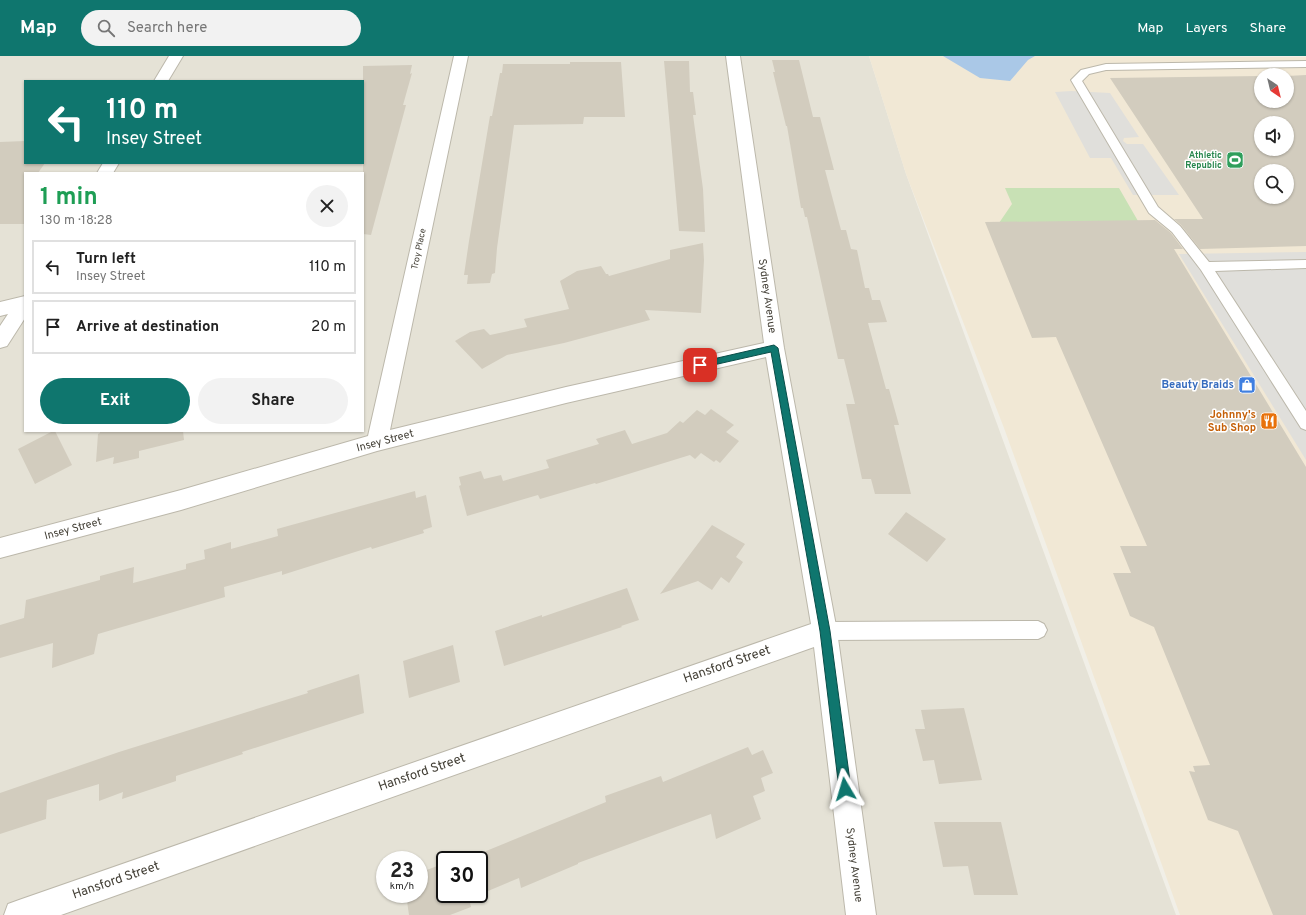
<!DOCTYPE html>
<html lang="en">
<head>
<meta charset="utf-8">
<style>
  :root { --surface:#fff; --page:#f2f2f2; --text:#222; --muted:#767676; --line:#e0e0e0; --accent:#0f766e }
  body { margin:0; font-family:Overpass,sans-serif; background:var(--page); color:var(--text); height:100vh; display:flex; flex-direction:column; font-size:15px; white-space:nowrap }
  * { box-sizing:border-box; margin:0 }
  p { font-size:13px; color:var(--muted) }
  .icon { flex:none; width:22px; height:22px; fill:none; stroke:currentColor; stroke-width:2; stroke-linecap:round; stroke-linejoin:round }
  .map { position:relative; flex:1; overflow:hidden }
  .side { position:absolute; left:24px; top:116px; width:340px; height:260px; display:flex; flex-direction:column; background:var(--surface); border-radius:0px; box-shadow:0 1px 3px #0004 }
  .side>* { flex:none }
  .hud { position:absolute; left:24px; top:24px; width:340px; height:84px; border-radius:0px; box-shadow:0 1px 3px #0004; background:#0f766e; color:#fff; overflow:hidden }
  .needle { width:26px; rotate:145deg }
  .buttons { position:absolute; left:1254px; top:12px; display:grid; gap:8px }
  .buttons a { display:grid; place-items:center; width:40px; height:40px; border-radius:50%; background:var(--surface); box-shadow:0 1px 3px #0004; font-size:20px }
  .speed { position:absolute; left:376px; top:795px; display:flex; gap:8px; font-size:20px; font-weight:700; text-align:center }
  .speed>* { display:grid; place-content:center; width:52px; height:52px; border-radius:50%; background:var(--surface); box-shadow:0 1px 3px #0004; line-height:1 }
  .speed small { font-size:10px; font-weight:400 }
  .speed .limit { border:2px solid #111; border-radius:6px; background:#fff; color:#111 }
  .pin { position:absolute; display:grid; place-items:center; width:34px; height:34px; color:#fff; margin:-17px; border-radius:8px; box-shadow:0 2px 6px #0006 }
  .me { position:absolute; width:44px; margin:-22px; rotate:353deg; stroke-linejoin:round; filter:drop-shadow(0 0 3px #0008) }
  .turn { display:flex; align-items:center; gap:14px; height:84px; padding:0 16px; font-size:18px }
  .turn .icon { width:52px; height:52px; stroke-width:2.5 }
  .turn b { display:block; font-size:28px; line-height:34px }
  .round { display:grid; place-items:center; flex:none; width:42px; height:42px; border-radius:21px; background:var(--page) }
  .headline { display:flex; align-items:center; justify-content:space-between; height:68px; padding:0 16px }
  h1 { font-size:24px; font-weight:700; line-height:30px; color:#1e9e55 }
  .action { display:flex; gap:8px; margin-top:auto; padding:8px 16px }
  .action a { flex:1; height:46px; border-radius:24px; background:var(--accent); color:#fff; font-size:16px; font-weight:700; line-height:46px; text-align:center }
  .action a+a { background:var(--page); color:var(--text) }
  ul { padding:0; list-style:none }
  li { display:flex; align-items:center; gap:12px; height:54px; margin:0 8px 6px; padding:0 8px; border:2px solid var(--line); border-radius:0px }
  li div { flex:1 }
  li b { display:block; font-size:15px }
  li em { font-style:normal }
  header { display:flex; align-items:center; gap:24px; box-sizing:border-box; height:56px; padding:0 20px; background:var(--accent); color:#fff }
  header strong { font-size:19px }
  nav { display:flex; gap:22px; margin-inline-start:auto; font-size:14px }
  .search { width:280px; height:36px; background:var(--page); display:flex; align-items:center; gap:10px; box-sizing:border-box; padding:0 14px; border-radius:22px; color:var(--muted); font-size:15px }
  .map>svg:first-child { display:block }
</style>
</head>
<body>
<header>
<strong>Map</strong>
<div class="search"><svg class="icon" aria-label="search" viewBox="0 0 24 24"><circle cx="10" cy="10" r="6"/><path d="M15 15l6 6"/></svg>Search here</div>
<nav><a>Map</a><a>Layers</a><a>Share</a></nav>
</header>
<div class="map">
<svg width="1306" height="859" viewBox="0 0 1306 859">
  <rect width="100%" height="100%" fill="#f1efe7"/>
  <!-- residential -->
  <path fill="#e5e2d6" fill-rule="evenodd" d="M0 0H869L906 118 1176 859H0ZM25 25H363V107H25ZM25 117H363V375H25ZM385 804H419V838H385ZM445 804H479V838H445Z"/>
  <!-- commercial -->
  <path fill="#f1e8d5" fill-rule="evenodd" d="M869 0 1306 1V859H1180L1004 372 906 118ZM1261 19H1287V45H1261ZM1261 67H1287V93H1261ZM1261 115H1287V141H1261Z"/>
  <!-- green -->
  <path fill="#c8e1b5" d="M1005 132H1119L1138 165 999 167 1012 148Z"/>
  <!-- parking -->
  <path fill="#e0dfdb" d="M1071 35 1110 37 1139 81 1124 82 1123 85 1127 88H1143L1179 139H1133L1111 102H1090L1055 36Z
    M1306 196V404L1179 198Z"/>
  <!-- water -->
  <path fill="#aac8e7" d="M943 0H1035L1028 4 1010 25 980 22Z"/>
  <!-- building -->
  <path fill="#d2ccbe" fill-rule="evenodd" d="M772 4H799L813 61H820L834 114H825L841 174H846L851 193 857 194 865 232H869L872 244H880L887 266 868 267 886 333H889L899 369H894L911 438H875L871 423H862L846 348H855L844 303H838L807 161H805L803 152H801L787 70H786L773 16H775Z
    M664 5H689L690 36H693L696 59H693L703 133 705 176 679 175Z
    M570 6H621L625 61H584L583 68 514 69 497 192 495 217 492 218 490 227 467 228 468 219H464L469 185 490 60H492L500 17H502L503 8H570Z
    M412 9 410 18 412 17 403 49H406L371 179 363 178V10Z
    M1306 19V190L1200 193 1181 169 1174 163H1203L1110 22 1261 20V45H1287V20ZM1261 67H1287V93H1261ZM1261 115H1287V141H1261Z
    M25 85V107H45L38 117H25V168H0V86Z
    M1155 164 1171 177 1183 193H1174L1306 411V859H1273L1238 775 1208 764 1189 715 1195 716 1193 710 1210 709 1154 571 1130 560 1113 517H1131L1120 490H1147L1056 281 1032 282 985 166Z
    M703 187 704 204 701 257 645 254 650 264 564 287 507 299 482 313 455 285 470 276 484 273 490 279 527 271 524 263 569 253 560 225 577 215 601 210 606 218H608L609 220 670 203V194Z
    M711 353 734 369 726 376 739 385 720 407 716 404 714 406 701 397 695 403 690 399 596 428 595 427 540 443 538 439 467 460 459 430 461 429 459 421 481 415 484 423 501 419 503 425 549 412 546 404 599 388 596 383 625 374 632 388 667 377 680 365 683 367 697 354 705 359Z
    M53 375H55L72 409 35 428 18 393Z
    M100 375H183L184 384 139 395V402L113 408 114 401 96 406 98 378 100 377Z
    M415 435 416 442 426 439 432 471 423 474 424 477 372 493 371 491 282 519V515L224 531 225 541 98 578 94 598 52 612 53 587 0 602V569L24 562 26 544 100 524V520L134 511 133 527 186 513V508L205 503 204 494 231 486V493L278 480 277 473Z
    M906 456 946 483 927 506 888 478Z
    M712 469 745 488 736 501 743 506 729 527 721 521 712 534 698 525 660 538Z
    M627 532 639 564 621 570 622 571 504 610 495 575 542 559V561Z
    M453 589 460 626 409 642 403 605Z
    M359 618 364 657 242 696 243 698 176 720V725L122 743 123 736 99 745V728L47 744 46 763 0 778V737L119 696 308 637 307 635Z
    M964 652 982 724 939 728 934 704 923 705 915 673H925L921 654Z
    M748 691 752 699 763 694 773 717 761 722 765 735 753 740 761 763 716 783 711 758 578 807V808L521 832 519 822 469 843 471 851 450 859H409L406 838H419V817L445 807V838H479V804H464L606 746 605 740 661 720 663 726Z
    M934 766H1001L1018 839H974L968 810 943 811Z"/>
  <g fill="none" stroke-linecap="round" stroke-linejoin="round">
    <defs>
      <path id="lane" d="M1306 5V11L1106 14 1089 18 1082 25 1158 151 1180 170 1209 206 1306 204V212L1215 215 1306 355V374L1301 372 1201 214 1172 176 1149 157 1071 24 1081 14 1106 8Z
        M1038 565 1044 568 1047 574 1044 580 1038 583 825 584 819 581 816 575 819 569 825 566Z"/>
      <path id="street" d="M169 0H183L168 25H154Z
        M454 0H468L390 374 566 331 764 287 726 0H740L784 292 837 575 876 859H846L814 591 61 859H4L8 848 19 844 811 568 766 301 566 347 377 395 181 454 0 502V482L181 434 368 380Z
        M103 107H119L113 117H97Z
        M25 240V262L7 290 0 292V270L8 258 0 260V246Z"/>
    </defs>
    <!-- lane casing -->
    <use href="#lane" stroke="#bcb8ab" stroke-width="2"/>
    <!-- street casing -->
    <use href="#street" stroke="#bcb8ab" stroke-width="2"/>
    <!-- lane -->
    <use href="#lane" fill="#fff" fill-rule="evenodd"/>
    <!-- street -->
    <use href="#street" fill="#fff" fill-rule="evenodd"/>
  </g>
  <!-- route -->
  <path fill="#0f766e" stroke="#0a4d48" d="M774 289 778 292 830 575 851 733 849 737 845 738 841 737 839 733 820 575 771 296 700 312 696 309 700 306Z"/>
  <!-- icons -->
  <defs>
    <symbol id="stadium-square" viewBox="-11 -11 22 22"><rect x="-9" y="-9" width="18" height="18" rx="4" fill="#2e9e5b" stroke="#fff"/><path d="M0-5a6.5 5 0 1 0 0 10a6.5 5 0 1 0 0-10ZM-3.5-1.8h7v3.6h-7Z" fill="#fff"/></symbol>
    <symbol id="shop-square" viewBox="-11 -11 22 22"><rect x="-9" y="-9" width="18" height="18" rx="4" fill="#3f7fe0" stroke="#fff"/><path d="M-5-2.5h2.3a2.7 3.5 0 0 1 5.4 0H5L5.5 6h-11ZM-1.5-2.5h3a1.5 2.3 0 0 0-3 0Z" fill="#fff"/></symbol>
    <symbol id="restaurant-square" viewBox="-11 -11 22 22"><rect x="-9" y="-9" width="18" height="18" rx="4" fill="#e8710a" stroke="#fff"/><path d="M-5-6h1v4h1v-4h1v4h1v-4h1v5L-1.5 .5V6h-2V.5L-5-1ZM5-6V6H3V1.5H1.5Q1.5-4 5-6Z" fill="#fff"/></symbol>
  </defs>
  <g fill-rule="evenodd">
    <use href="#stadium-square" x="1225" y="94" width="20" height="20"/>
    <use href="#shop-square" x="1237" y="319" width="20" height="20"/>
    <use href="#restaurant-square" x="1259" y="355" width="20" height="20"/>
  </g>
  <g text-anchor="middle" dominant-baseline="central" stroke-width="3" stroke-linejoin="round" paint-order="stroke">
    <!-- far-leisure labels -->
    <g font-size="9" font-weight="bold" fill="#27864d" stroke="#fff" text-anchor="end">
      <text x="1222" y="99">Athletic<tspan x="1222" dy="10">Republic</tspan></text>
    </g>
    <!-- far-street labels -->
    <g font-size="9" fill="#444037" stroke="#fff">
      <text transform="translate(419 193) rotate(-78)">Troy Place</text>
    </g>
    <!-- street labels -->
    <g font-size="11" fill="#444037" stroke="#fff">
      <text transform="translate(767 240) rotate(82)">Sydney Avenue</text>
      <text transform="translate(385 385) rotate(-15)">Insey Street</text>
      <text transform="translate(73 473) rotate(-15)">Insey Street</text>
      <text transform="translate(854 809) rotate(83)">Sydney Avenue</text>
    </g>
    <!-- shop labels -->
    <g font-size="11" font-weight="bold" fill="#366cbe" stroke="#fff" text-anchor="end">
      <text x="1234" y="329">Beauty Braids</text>
    </g>
    <!-- food labels -->
    <g font-size="11" font-weight="bold" fill="#c56008" stroke="#fff" text-anchor="end">
      <text x="1256" y="359">Johnny's<tspan x="1256" dy="13">Sub Shop</tspan></text>
    </g>
    <!-- near-street labels -->
    <g font-size="13" fill="#444037" stroke="#fff">
      <text transform="translate(727 609) rotate(-19)">Hansford Street</text>
      <text transform="translate(422 717) rotate(-19)">Hansford Street</text>
      <text transform="translate(116 825) rotate(-19)">Hansford Street</text>
    </g>
  </g>
</svg>
<div class="buttons">
<a><svg class="needle" viewBox="-14 -14 28 28"><path d="M0-13l5 13h-10z" fill="#e53935"/><path d="M0 13l5-13h-10z" fill="#767676"/></svg></a>
<a><svg class="icon" aria-label="sound" viewBox="0 0 24 24"><path d="M4 9h4l5-4v14l-5-4H4zM17 9q2 3 0 6"/></svg></a>
<a><svg class="icon" aria-label="search" viewBox="0 0 24 24"><circle cx="10" cy="10" r="6"/><path d="M15 15l6 6"/></svg></a>
</div>
<div class="speed"><div>23<small>km/h</small></div><div class="limit">30</div></div>
<div class="pin" style="left:700px;top:309px;background:#d93025"><svg class="icon" aria-label="arrive" viewBox="0 0 24 24"><path d="M6 21V4h12l-3 4 3 4H6"/></svg></div>
<svg class="me" style="left:845px;top:733px" viewBox="-20 -20 40 40"><path d="M0-17L14 15 0 8-14 15z" fill="#0f766e" stroke="#fff" stroke-width="4"/></svg>
<div class="hud">
<div class="turn"><svg class="icon" aria-label="left" viewBox="0 0 24 24"><path d="M17 20v-9H6M10 6l-5 5 5 5"/></svg><div><b>110 m</b>Insey Street</div></div>
</div>
<section class="side">
<div class="headline"><div><h1>1 min</h1><p>130 m · 18:28</p></div><a class="round"><svg class="icon" aria-label="close" viewBox="0 0 24 24"><path d="M6 6l12 12M18 6L6 18"/></svg></a></div>
<ul>
<li><svg class="icon" aria-label="left" viewBox="0 0 24 24"><path d="M17 20v-9H6M10 6l-5 5 5 5"/></svg><div><b>Turn left</b><p>Insey Street</p></div><em>110 m</em></li>
<li><svg class="icon" aria-label="arrive" viewBox="0 0 24 24"><path d="M6 21V4h12l-3 4 3 4H6"/></svg><div><b>Arrive at destination</b></div><em>20 m</em></li>
</ul>
<div class="action"><a>Exit</a><a>Share</a></div>
</section>
</div>
</body>
</html>
